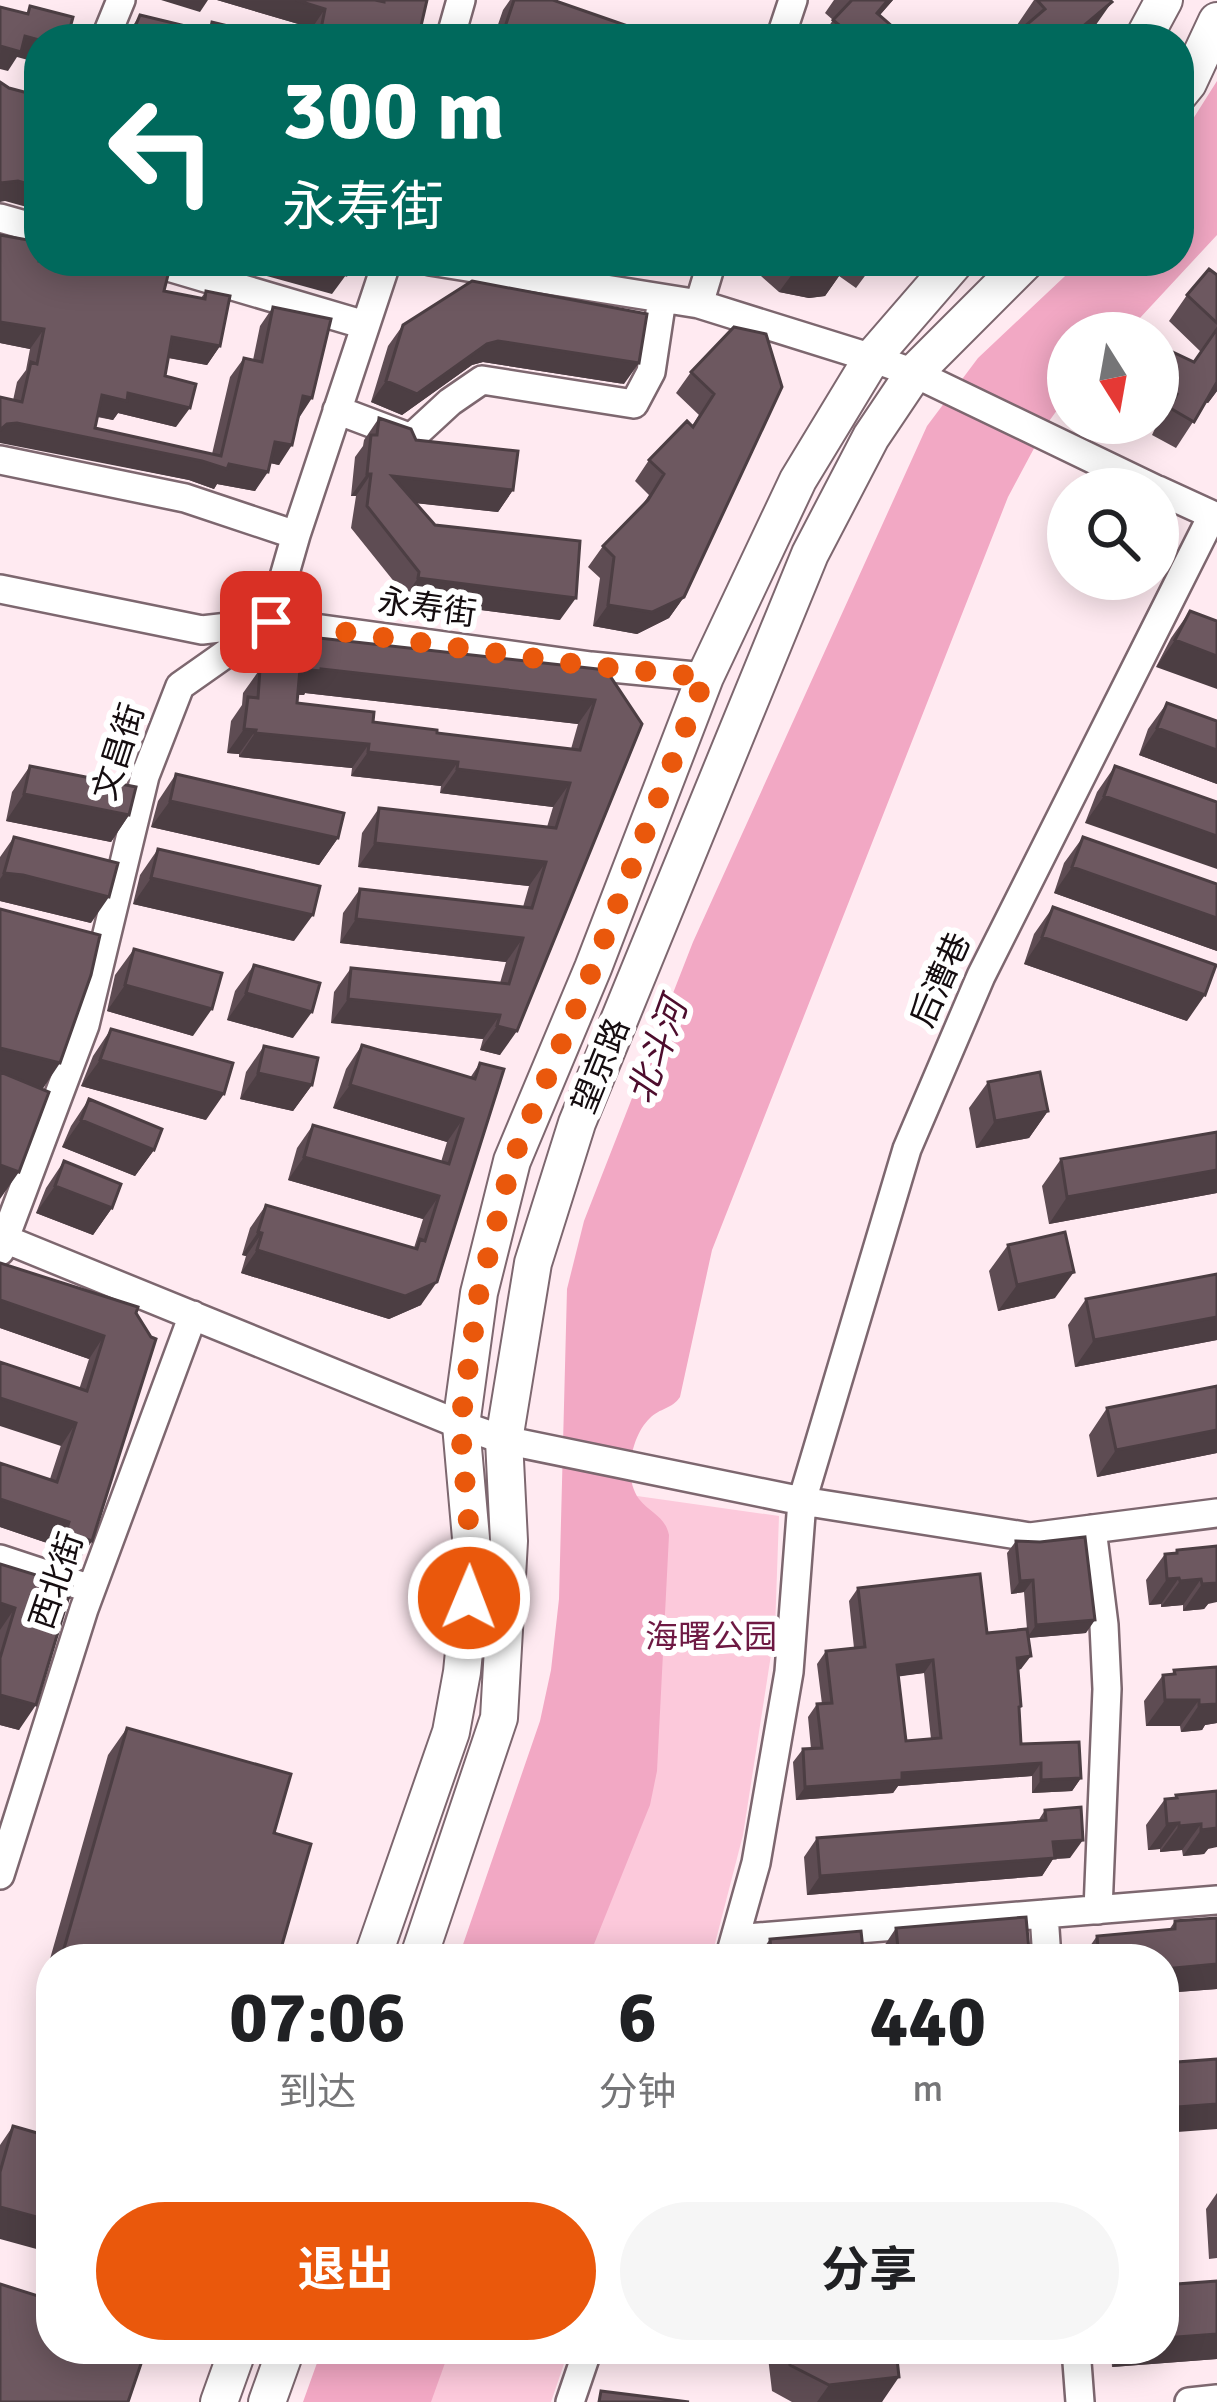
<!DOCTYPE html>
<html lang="zh">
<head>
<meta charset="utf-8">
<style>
  :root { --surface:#fff; --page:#f6f6f6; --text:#202124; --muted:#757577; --accent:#ea580c }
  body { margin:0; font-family:Signika,"Noto Sans SC",sans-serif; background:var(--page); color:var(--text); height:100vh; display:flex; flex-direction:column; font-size:45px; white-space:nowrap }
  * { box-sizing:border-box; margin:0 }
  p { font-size:39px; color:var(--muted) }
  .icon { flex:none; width:66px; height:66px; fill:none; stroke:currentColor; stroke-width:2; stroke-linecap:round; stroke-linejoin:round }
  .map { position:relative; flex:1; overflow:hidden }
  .panel { position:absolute; left:36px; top:1944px; width:1143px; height:420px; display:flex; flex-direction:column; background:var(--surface); border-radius:48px; box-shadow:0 6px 30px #0003 }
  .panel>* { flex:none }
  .banner { position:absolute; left:24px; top:24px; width:1170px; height:252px; border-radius:48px; box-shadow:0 6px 30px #0003; background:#00695c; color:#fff; overflow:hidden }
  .needle { width:78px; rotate:169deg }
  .buttons { position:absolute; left:1047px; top:312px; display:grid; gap:24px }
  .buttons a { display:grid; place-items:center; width:132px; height:132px; border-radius:50%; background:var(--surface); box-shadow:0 6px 30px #0003; font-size:60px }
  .pin { position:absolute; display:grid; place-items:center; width:102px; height:102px; color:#fff; margin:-51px; border-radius:24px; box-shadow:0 6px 18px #0006 }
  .me { position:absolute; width:132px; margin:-66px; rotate:1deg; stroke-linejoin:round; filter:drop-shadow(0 0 9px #0008) }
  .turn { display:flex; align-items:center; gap:42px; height:252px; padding:0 60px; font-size:54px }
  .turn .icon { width:156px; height:156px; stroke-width:2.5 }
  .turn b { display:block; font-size:84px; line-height:102px }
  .eta { display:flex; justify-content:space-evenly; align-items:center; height:204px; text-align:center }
  .eta b { font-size:72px; font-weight:700; line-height:84px }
  .cta { display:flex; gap:24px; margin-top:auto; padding:24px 60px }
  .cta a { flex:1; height:138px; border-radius:72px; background:var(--accent); color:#fff; font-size:48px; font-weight:700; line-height:138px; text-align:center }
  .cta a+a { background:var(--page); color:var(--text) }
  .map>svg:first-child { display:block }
</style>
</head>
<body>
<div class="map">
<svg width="1217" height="2402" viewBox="0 0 1217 2402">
  <rect width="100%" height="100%" fill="#ffeaf1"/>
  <!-- green -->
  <path fill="#fcc9db" d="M623 1494 779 1516 775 1629 743 1835 711 1959H573Z
    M443 2349H569L551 2402H424Z"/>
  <!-- water -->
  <path fill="#f2a8c4" d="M1217 81V235L1126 333H1068V395L1047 424 1008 497 712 1250 680 1397C672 1409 660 1408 650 1418 631 1436 623 1478 639 1499 650 1513 665 1516 669 1535L657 1771 650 1805 588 1959H458L540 1721 551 1670 559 1599 567 1289 584 1221 693 942 927 426 978 358 1081 261H1179V141Z
    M322 2349H450L431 2402H303Z"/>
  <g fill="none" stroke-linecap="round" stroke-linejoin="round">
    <defs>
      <path id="minor" d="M105 39 121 0
        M450 39 461 0
        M780 39 793 0
        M0 218 39 229
        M148 261 365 325
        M430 261 699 304 872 358 914 373 1155 489
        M699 304 712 261
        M337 410 411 438 450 402 482 380 634 404 651 372 662 299
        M0 460 185 498 296 535
        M1158 490 1217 517
        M0 589 202 630 271 622 591 666 705 677
        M0 1237 461 1425 504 1440 802 1501 1030 1537 1217 1513
        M0 1251 85 1025 145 776 180 686 271 622 296 535 387 261
        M1092 1529 1104 1625 1107 1689 1098 1910
        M0 1559 91 1589
        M0 1875 84 1609 193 1315
        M1044 1914 1047 1959
        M735 1939 1217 1900
        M729 1959 756 1863 789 1672 802 1501 907 1149 981 976 1212 516
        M1076 2349 1080 2402
        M570 2402 588 2349
        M1189 2402 1217 2399"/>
      <path id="secondary" d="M1143 39 1164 0
        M1179 94 1188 83 1217 21
        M372 1959 451 1732 462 1672 473 1561 461 1425 479 1293 512 1161 593 968 705 677 798 480 872 358 956 261
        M418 1959 499 1718 509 1541 504 1440 533 1263 577 1123 810 554 871 437 914 373 1026 261
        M219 2402 238 2349
        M267 2402 286 2349"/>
    </defs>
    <!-- minor casing -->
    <use href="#minor" stroke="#7d676f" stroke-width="32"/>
    <!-- secondary casing -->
    <use href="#secondary" stroke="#7d676f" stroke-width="40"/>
    <!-- minor -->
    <use href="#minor" stroke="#fff" stroke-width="27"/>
    <!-- secondary -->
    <use href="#secondary" stroke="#fff" stroke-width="36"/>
  </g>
  <!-- wall -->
  <path fill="#5e4c53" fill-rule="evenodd" d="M217 0H427L418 39H309L312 28Z
    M510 0H553L665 39H493L503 10Z
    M834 0H893L879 16 887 39H820L833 20 825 13Z
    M1034 0H1110L1093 29 1021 30 1017 25Z
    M140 15 206 31 212 22 282 39H124Z
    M756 261H876L856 288 839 276 825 296 809 298 779 292 761 276Z
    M1217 275V391L1208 403 1206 402 1176 448 1152 435 1159 420 1158 345 1194 362 1201 352 1169 321 1187 295Z
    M164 291 201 298 206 291 220 346 207 365 168 358 165 376 176 427 118 413 113 420 97 417 95 428 212 454 230 377 244 358 253 360 260 326 273 307 298 418 279 465 270 463 255 491 217 484 214 489 189 480 4 442 17 382 26 370 30 349 0 343Z
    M403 325 624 384 483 362 472 365 402 415 371 402 388 346Z
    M734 327 684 597 669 618 637 634 593 626 600 578 588 567 603 546 643 504 649 495 635 481 649 460 692 426 699 415 676 393 691 372Z
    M379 418 416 440 513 490 498 512 416 503 435 525 560 620 403 600 404 594 351 528 356 496H351L355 457 363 446 364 440Z
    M1190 611 1217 621 1156 667 1171 638Z
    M260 669 606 670 500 1055 480 1050 483 1039 331 1023 334 992 351 968 500 983 506 962 340 943 343 913 360 889 523 907 529 886 358 867 362 833 379 808 547 827 553 807 440 793 441 786 351 776 352 768 239 757V754L227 753 231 721 242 705 243 693ZM305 693 578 724 571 749 437 733 373 722 297 703 298 695H304Z
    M1167 703 1217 721V784L1139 755 1148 729Z
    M30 766 129 815 111 842 6 821 12 792Z
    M1115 766 1217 802 1085 823 1097 792Z
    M176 774 338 838 319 865 151 827 158 801Z
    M14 837 91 923 0 901V857Z
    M1083 837 1217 884V951L1054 893 1064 863Z
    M158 849 294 941 133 904 140 875Z
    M1053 907 1187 1021 1024 964 1034 934Z
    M134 949 193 1036 107 1011 115 975Z
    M254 965 293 1038 227 1020 235 991Z
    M111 1029 206 1120 81 1086 93 1056Z
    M362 1045 470 1078 480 1063 421 1305 389 1319 241 1273 246 1256 242 1255 250 1228 266 1205 414 1248 423 1219 288 1180 297 1148 313 1125 441 1162 447 1142 333 1108 346 1069Z
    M264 1046 312 1085 293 1111 240 1099 246 1072Z
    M988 1082 1048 1111 1029 1138 976 1148 969 1108Z
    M89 1099 154 1150 135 1176 62 1147 71 1126Z
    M1217 1132V1193L1049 1224 1042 1186 1061 1159Z
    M64 1161 112 1208 93 1235 36 1213 46 1188Z
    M1008 1245 1055 1298 998 1311 989 1271Z
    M0 1263 136 1313 92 1541 77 1563 50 1555 53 1545 0 1527V1463L50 1479 89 1359 0 1328Z
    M1217 1274V1340L1075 1367 1068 1325 1086 1299Z
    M1217 1386V1453L1097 1477 1089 1435 1107 1408Z
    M1016 1541 1086 1633 1028 1638 1021 1669 1018 1670 1021 1744 1081 1778 1072 1791 1032 1793V1776L898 1786 893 1793 796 1800 793 1762 803 1749H811L808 1717 817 1704H822L817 1664 826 1651 854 1648 849 1601 858 1588 987 1633 1027 1629 1024 1592 1011 1594 1007 1553ZM924 1673 931 1739 906 1741 898 1676Z
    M1217 1546 1208 1604 1204 1609 1183 1611V1605L1161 1607V1604L1149 1605 1146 1580 1165 1554 1175 1553 1177 1550Z
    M0 1564 72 1586 19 1730 0 1725Z
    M1217 1667V1723L1205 1725 1202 1730 1181 1732 1180 1726H1146L1144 1701 1163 1675 1172 1674 1174 1670Z
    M127 1728 274 1833 278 1959H51V1996L40 1994 108 1755Z
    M1217 1791 1208 1849 1204 1854 1183 1856 1182 1850 1160 1852V1849L1148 1850 1146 1825 1165 1799 1174 1798 1176 1795Z
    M1045 1810 1070 1858 1053 1859 1042 1876 807 1895 804 1857 817 1838 1038 1821Z
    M1217 1918V1989L1164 1993V1959H1081L1097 1936 1169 1930 1175 1921Z
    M896 1928 1023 1959H878V1955Z
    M770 1939 864 1959H756Z
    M13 2126 0 2239V2145Z
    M1217 2193V2258L1209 2259 1206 2209Z
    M1217 2281V2359L1112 2367 1111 2349H1164V2285Z
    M767 2349H896L882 2402H792L772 2391Z"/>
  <!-- shaded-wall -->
  <path fill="#4c3e43" d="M161 0H208L200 12Z
    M217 0H296L325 9 312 28Z
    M888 0H893L859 39 877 13Z
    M1112 2 1093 29 1081 39H1068Z
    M25 36 39 40V63L17 57 8 71 0 69V46Z
    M18 181 39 187V205L34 209 5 201 0 202V183Z
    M226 261H295L346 275 332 294 223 264Z
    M798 266 844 269 825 296 809 298 779 292Z
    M0 322 44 329 30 349 0 343Z
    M172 337 220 346 207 365 159 356Z
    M498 341 639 363 624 384 483 362 472 365 402 415 371 402 386 381Z
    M1217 380V391L1208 403 1203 401Z
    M128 393 190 408 176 427 118 413 113 420 88 414 102 395Z
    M303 396 312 398 299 418Z
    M17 423 229 464 268 472 255 491 217 484 214 489 189 480 0 443V430L7 424Z
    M275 442 292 445 279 465 261 461Z
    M367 474H371L356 496H351Z
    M392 476 513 490 498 512 377 499Z
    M418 578 576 598 560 620 403 600Z
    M684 597 669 618 637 634 593 626 608 605Z
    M1175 640 1217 656V689L1156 667Z
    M300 669H321L595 700 578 724 305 693 304 695 284 693Z
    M1157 728 1217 750V784L1139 755Z
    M244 729 256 730 239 754 227 753Z
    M255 733 369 744 352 768 239 757Z
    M368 752 458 762 441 786 351 776Z
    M457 769 570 783 553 807 440 793Z
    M24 794 129 815 111 842 6 821Z
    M1104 796 1217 836V869L1085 823Z
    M170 801 338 838 319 865 151 827Z
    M375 843 546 862 529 886 358 867Z
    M1072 867 1217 918V951L1054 893Z
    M4 873 23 875 109 897 91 923 0 901V879Z
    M151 878 313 915 294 941 133 904Z
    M356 919 523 938 506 962 340 943Z
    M1042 937 1205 995 1187 1021 1024 964Z
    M125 985 212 1009 193 1036 107 1011Z
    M246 993 312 1012 293 1038 227 1020Z
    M348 999 500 1015 483 1039 331 1023Z
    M497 1026 517 1031 500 1055 480 1050Z
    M0 1048 60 1063 42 1090 0 1079Z
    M100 1060 224 1094 206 1120 81 1086Z
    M258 1073 312 1085 293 1111 240 1099Z
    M350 1085 463 1119 447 1142 333 1108Z
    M1048 1111 1029 1138 976 1148 995 1121Z
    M81 1120 154 1150 135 1176 62 1147Z
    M304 1157 439 1196 423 1219 288 1180Z
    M0 1165 19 1172 0 1199Z
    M1217 1170V1193L1049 1224 1067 1197Z
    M55 1186 112 1208 93 1235 36 1213Z
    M258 1232 262 1233 246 1256 242 1255Z
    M257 1250 437 1282 421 1305 389 1319 241 1273Z
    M1074 1272 1055 1298 998 1311 1017 1285Z
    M0 1300 104 1336 89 1359 0 1328Z
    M1217 1317V1340L1075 1367 1094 1340Z
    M0 1398 76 1423 61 1446 0 1426Z
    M1217 1430V1453L1097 1477 1116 1450Z
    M0 1499 69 1522 53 1545 0 1527Z
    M66 1532 92 1541 77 1563 50 1555Z
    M1179 1578 1161 1604 1149 1605 1167 1579Z
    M1201 1579 1183 1605 1161 1607 1180 1581Z
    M1033 1580 1024 1592 1011 1594 1020 1581Z
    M1217 1583V1602L1208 1604 1204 1609 1183 1611 1202 1584Z
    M0 1603 15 1608 0 1630Z
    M1095 1620 1086 1633 1027 1638 1036 1625Z
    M1031 1656 1021 1669 1007 1671 1017 1658Z
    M933 1660 924 1673 888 1678 897 1665Z
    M0 1695 36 1705 19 1730 0 1725Z
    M1165 1700H1199L1180 1726H1146Z
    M1217 1703V1723L1205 1725 1202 1730 1181 1732 1199 1705Z
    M1041 1763 1032 1776 898 1786 893 1793 796 1800 805 1787 902 1773Z
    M1081 1778 1072 1791 1032 1793 1041 1780Z
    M1179 1823 1160 1849 1148 1850 1167 1824Z
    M1201 1824 1182 1850 1160 1852 1179 1826Z
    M1217 1828V1847L1208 1849 1204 1854 1183 1856 1201 1830Z
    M1083 1840 1070 1858 1053 1859 1042 1876 807 1895 820 1876 1053 1842Z
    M1029 1950 1023 1959H926Z
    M1217 1964V1989L1164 1993V1969Z
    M51 1978V1996L40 1994Z
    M1217 2104V2129L1164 2133V2108Z
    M0 2207 51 2221V2253L0 2239Z
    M1217 2334V2359L1112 2367 1125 2349H1164V2338Z
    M899 2377 882 2402H817L829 2385Z"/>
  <!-- building -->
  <path fill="#6d5860" stroke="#4c3e43" stroke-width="3" fill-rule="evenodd" d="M296 0H375L384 2V0H427L418 39H355L338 35 337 39H319L325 9Z
    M514 0H553L665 39H501Z
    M852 0H888L877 13 894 28 885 39H826L839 25 833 20Z
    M1037 0H1110L1112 2 1068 39H1010L1045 9Z
    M30 6 73 17 67 39 39 40 25 36 21 52 0 46V7L28 14Z
    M140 15 210 32 212 22 282 39H130Z
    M0 82 9 88 39 96V187L18 181 0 183Z
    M0 235 39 242V261H164L171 263 164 291 205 299 206 291 230 296 220 346 172 337 165 376 196 384 190 408 128 393 127 401 102 395 95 428 221 456 244 358 262 362 273 307 331 319 312 398 303 396 292 445 275 442 268 472 229 464 227 469 202 461 17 423 7 424 0 430V397L22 402 31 362 37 364 44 329 0 322Z
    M295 261H349L346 275Z
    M793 261H849L844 269 828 272 798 266Z
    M1209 269 1217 275V323L1187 295Z
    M472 281 647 314 639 363 498 341 487 344 417 394 386 381 403 325Z
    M734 327 766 334 782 387 684 597 652 612 608 605 614 557 603 546 648 500 664 474 649 460 687 421 693 427 714 394 691 372Z
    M1217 329V382L1194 422 1170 408 1177 394 1158 383V345L1194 362Z
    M379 418 411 429 416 440 518 451 513 490 392 476 435 525 580 541 576 598 418 578 419 572 367 506 371 474H367L371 435H377Z
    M1190 611 1217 621V656L1175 640Z
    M319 638 606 670 642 724 517 1031 497 1026 500 1015 348 999 351 968 509 984 523 938 356 919 360 889 532 908 546 862 375 843 379 808 556 828 570 783 457 769 458 762 368 752 369 744 255 733 256 730 244 729 248 697 258 698 260 669ZM300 669 321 671V669L595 700 580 750 437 733V730L373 722 374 712 297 703Z
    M1167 703 1217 721V750L1157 728Z
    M30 766 136 787 129 815 24 794Z
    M1115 766 1217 802V836L1104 796Z
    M176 774 344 813 338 838 170 801Z
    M14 837 118 863 109 897 23 875 4 873Z
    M1083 837 1217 884V918L1072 867Z
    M158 849 320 886 313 915 151 878Z
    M1053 907 1216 965 1205 995 1042 937Z
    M0 909 100 935 91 975 60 1063 0 1048Z
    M134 949 222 973 212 1009 125 985Z
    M254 965 320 983 312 1012 246 993Z
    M111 1029 233 1063 224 1094 100 1060Z
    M362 1045 475 1079 480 1063 504 1069 437 1282 405 1296 257 1250 262 1233 258 1232 266 1205 417 1249 420 1239 425 1241 439 1196 304 1157 313 1125 449 1164 463 1119 350 1085Z
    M264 1046 318 1058 312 1085 258 1073Z
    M0 1072 49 1092 19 1172 0 1165Z
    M1040 1072 1048 1111 995 1121 988 1082Z
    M89 1099 162 1129 154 1150 81 1120Z
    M1217 1132V1170L1067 1197 1061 1159Z
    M64 1161 121 1184 112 1208 55 1186Z
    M1065 1232 1074 1272 1017 1285 1008 1245Z
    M0 1263 138 1307 136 1313 151 1337 156 1339 92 1541 66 1532 69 1522 0 1499V1463L57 1482 76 1423 0 1398V1362L87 1391 104 1336 0 1300Z
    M1217 1274V1317L1094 1340 1086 1299Z
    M1217 1386V1430L1116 1450 1107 1408Z
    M1085 1537 1095 1620 1036 1625 1033 1580 1020 1581 1016 1541 1040 1542Z
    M1217 1546V1583L1202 1584 1201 1579 1180 1581 1179 1578 1167 1579 1165 1554 1177 1553V1550Z
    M0 1564 72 1586 36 1705 0 1695V1658L15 1608 0 1603Z
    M980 1574 987 1633 1027 1629 1031 1656 1017 1658 1021 1706 1019 1707 1021 1744 1079 1742 1081 1778 1041 1780V1763L902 1773V1780L805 1787 803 1749 822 1748 817 1704 832 1703 826 1651 865 1647 858 1588ZM933 1660 941 1738 906 1741 897 1665Z
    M1217 1667V1704L1199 1705V1700H1165L1163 1675 1175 1674 1174 1670Z
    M127 1728 291 1774 274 1833 311 1844 278 1959H61Z
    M1217 1791V1828L1201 1830V1824L1179 1826V1823L1167 1824 1165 1799 1177 1798 1176 1795Z
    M1081 1807 1083 1840 1053 1842 1055 1858 820 1876 817 1838 1046 1820 1045 1810Z
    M1026 1917 1029 1950 926 1959H899L896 1928Z
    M1217 1918V1964L1164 1969V1959H1099L1097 1936 1175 1929V1921Z
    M861 1931 864 1959H761L771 1951 770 1939Z
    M1217 2059V2104L1164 2108V2063Z
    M13 2126 51 2137V2221L0 2207V2172Z
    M1217 2281V2334L1164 2338V2285Z
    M0 2284 51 2300V2349H146L128 2402H0Z
    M789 2349H896L899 2377 829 2385 790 2365Z
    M601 2391 689 2402H599Z"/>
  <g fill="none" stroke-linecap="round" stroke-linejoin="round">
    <!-- route -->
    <path stroke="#ea580c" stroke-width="21" stroke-dasharray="0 37.8" d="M271 622 591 666 705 677 593 968 512 1161 479 1293 460 1425 472 1562 469 1598"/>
  </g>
  <g text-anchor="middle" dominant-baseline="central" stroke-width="12" stroke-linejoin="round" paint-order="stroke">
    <!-- street labels -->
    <g font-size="33" fill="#150d10" stroke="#fff">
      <text transform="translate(427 608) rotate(8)">永寿街</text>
      <text transform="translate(119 752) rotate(-72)">文昌街</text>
      <text transform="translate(941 980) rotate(-66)">后漕巷</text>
      <text transform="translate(601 1066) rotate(-68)">望京路</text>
      <text transform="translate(57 1581) rotate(-71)">西北街</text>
    </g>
    <!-- park labels -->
    <g font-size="33" fill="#6e1943" stroke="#fff">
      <text x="711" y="1637">海曙公园</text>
    </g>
    <!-- water labels -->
    <g font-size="36" font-style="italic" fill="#4d0d2d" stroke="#fff">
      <text transform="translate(658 1051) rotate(-70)">北斗河</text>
    </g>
  </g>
</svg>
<div class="buttons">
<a><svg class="needle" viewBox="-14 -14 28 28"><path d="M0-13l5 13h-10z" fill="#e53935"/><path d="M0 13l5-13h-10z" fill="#757577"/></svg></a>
<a><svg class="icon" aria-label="search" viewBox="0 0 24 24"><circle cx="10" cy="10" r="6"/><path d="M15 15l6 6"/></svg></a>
</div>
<div class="pin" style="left:271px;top:622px;background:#d93025"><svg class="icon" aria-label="arrive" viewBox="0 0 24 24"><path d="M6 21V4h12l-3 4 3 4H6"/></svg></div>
<svg class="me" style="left:469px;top:1598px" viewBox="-20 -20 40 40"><circle r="17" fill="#ea580c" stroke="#fff" stroke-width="3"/><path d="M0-11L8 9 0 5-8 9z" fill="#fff"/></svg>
<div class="banner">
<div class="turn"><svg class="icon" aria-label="left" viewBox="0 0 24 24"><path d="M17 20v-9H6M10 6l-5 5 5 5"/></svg><div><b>300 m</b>永寿街</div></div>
</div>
<section class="panel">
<div class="eta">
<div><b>07:06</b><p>到达</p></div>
<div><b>6</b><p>分钟</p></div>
<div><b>440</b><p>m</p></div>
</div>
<div class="cta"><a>退出</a><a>分享</a></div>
</section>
</div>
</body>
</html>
